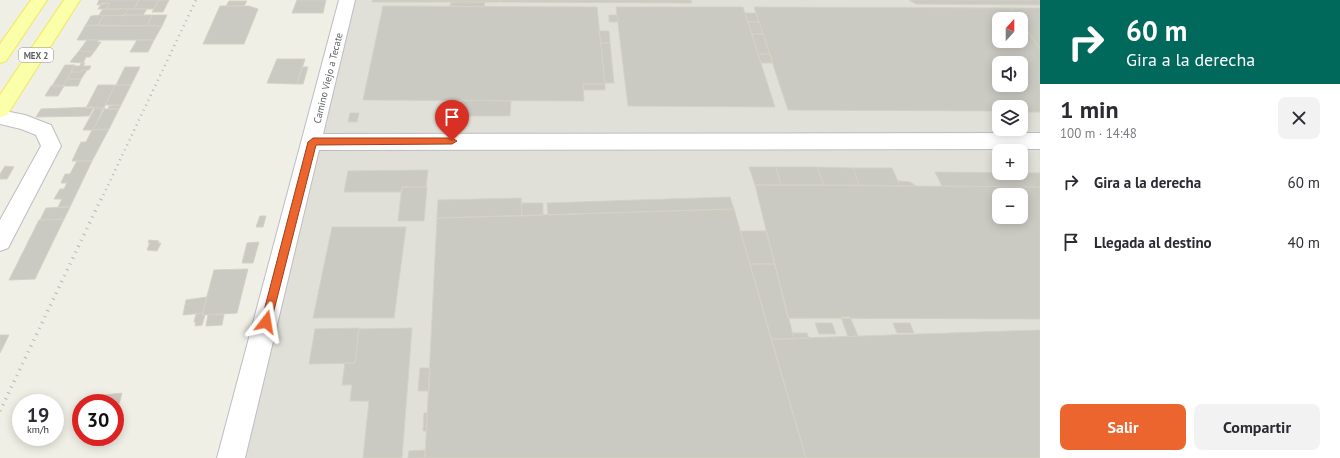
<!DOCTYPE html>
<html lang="es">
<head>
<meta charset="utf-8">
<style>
  :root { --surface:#fff; --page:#f2f2f3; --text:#2b2b33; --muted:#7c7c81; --accent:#ec642e }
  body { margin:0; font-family:"PT Sans",sans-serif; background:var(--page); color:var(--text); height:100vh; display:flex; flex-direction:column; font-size:15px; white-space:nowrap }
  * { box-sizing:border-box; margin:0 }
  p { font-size:13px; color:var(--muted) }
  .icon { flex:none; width:22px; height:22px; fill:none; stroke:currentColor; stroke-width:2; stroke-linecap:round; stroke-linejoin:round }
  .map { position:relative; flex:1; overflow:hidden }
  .side { display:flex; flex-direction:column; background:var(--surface); width:300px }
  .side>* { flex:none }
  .guide { background:#00695c; color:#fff; overflow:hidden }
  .needle { width:26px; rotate:21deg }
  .buttons { position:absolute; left:992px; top:12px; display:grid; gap:8px }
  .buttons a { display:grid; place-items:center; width:36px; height:36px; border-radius:8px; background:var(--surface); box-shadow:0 2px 10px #0003; font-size:20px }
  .speed { position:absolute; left:12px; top:394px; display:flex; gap:8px; font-size:20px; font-weight:700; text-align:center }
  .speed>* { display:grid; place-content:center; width:52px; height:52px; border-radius:50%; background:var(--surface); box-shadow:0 2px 10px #0003; line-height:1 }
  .speed small { font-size:10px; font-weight:400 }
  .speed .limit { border:6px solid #d22; background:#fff; color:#111 }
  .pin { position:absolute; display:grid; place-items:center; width:34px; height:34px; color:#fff; margin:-41px -17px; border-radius:50% 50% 50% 0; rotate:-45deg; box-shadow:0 0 4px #0007 }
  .pin .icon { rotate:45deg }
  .me { position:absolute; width:44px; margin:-22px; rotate:14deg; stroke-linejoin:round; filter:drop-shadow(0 0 3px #0008) }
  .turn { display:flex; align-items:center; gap:14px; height:84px; padding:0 20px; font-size:18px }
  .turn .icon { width:52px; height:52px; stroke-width:2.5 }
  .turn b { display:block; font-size:28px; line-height:34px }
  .round { display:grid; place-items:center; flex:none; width:42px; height:42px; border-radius:8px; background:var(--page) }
  .headline { display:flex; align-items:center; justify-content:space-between; height:68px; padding:0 20px }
  h1 { font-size:24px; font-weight:800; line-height:30px }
  .primary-button { display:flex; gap:8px; margin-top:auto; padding:8px 20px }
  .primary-button a { flex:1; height:46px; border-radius:8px; background:var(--accent); color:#fff; font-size:16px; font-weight:800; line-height:46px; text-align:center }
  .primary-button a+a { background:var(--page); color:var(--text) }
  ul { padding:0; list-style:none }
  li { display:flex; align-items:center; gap:12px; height:60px; padding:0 20px }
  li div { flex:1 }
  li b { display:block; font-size:15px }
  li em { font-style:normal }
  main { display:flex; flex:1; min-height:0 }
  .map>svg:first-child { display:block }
</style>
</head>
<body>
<main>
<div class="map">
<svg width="1040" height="458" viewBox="0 0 1040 458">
  <rect width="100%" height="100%" fill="#efefe5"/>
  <!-- industrial -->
  <path fill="#e0e0d9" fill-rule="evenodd" d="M354 0H1040V458H236ZM999 19H1021V41H999ZM999 63H1021V85H999ZM999 107H1021V129H999ZM999 151H1021V173H999ZM999 195H1021V217H999Z"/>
  <!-- building -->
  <path fill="#cac9c2" stroke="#d4d2c3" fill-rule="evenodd" d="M99 0H139L134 9H106L110 3 97 5Z
    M139 0H159L154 9H134Z
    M159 0H169L163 12H152Z
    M297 0H326L323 13H292Z
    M373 0H500V2H372Z
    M500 0H691L692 3 500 2Z
    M909 0H1040V5L916 4Z
    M229 1H247L244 6H226Z
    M451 2H485L484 7 450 6Z
    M102 3H110L106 9H98Z
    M220 6H249L258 9 244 44H203Z
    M383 6 597 7 605 84H583L584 101 363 100Z
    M616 7H743L775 107 628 106Z
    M754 7 1011 8 1019 19H999V41H1021V22L1040 49V112H1021V107H999V111L788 110ZM999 63H1021V85H999Z
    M1011 8H1040V49L1021 22V19H1019Z
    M103 9H128L124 16 99 15Z
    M128 9H147L143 15H124Z
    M745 13H756L759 22H748Z
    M104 15 98 25 85 26 91 16Z
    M124 15H152L147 26H98L103 16Z
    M152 15H167L162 26H147Z
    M609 15H617L618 22H609Z
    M748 22H759L763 34H752Z
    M85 26 98 25 162 26 154 40H77Z
    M599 31H609L610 43H601Z
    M752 34H763L770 54H758Z
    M87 40H99L97 42H101L94 52 79 51Z
    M137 40H154L148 52H130Z
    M601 43H610L614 83H605Z
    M79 51 94 52 90 57H86L83 63 70 62Z
    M758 54H770L773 63H761Z
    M277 59H305L297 84 267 83Z
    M81 63H85L83 66H91L89 70H82L81 72H71L74 66H80Z
    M65 65H75L63 86H52Z
    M125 67H140L131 85H116Z
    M302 67H308L303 84H297Z
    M82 70H87L81 79H67L71 72H81Z
    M67 79H81L78 86H63Z
    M583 84H605V90H583Z
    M98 85H115L104 108H86Z
    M115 85H131L121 105H105Z
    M51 86H64L58 96H45Z
    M461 100 511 101 510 116H460Z
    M121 105 119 109H108L109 106Z
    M94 107 89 116 36 117 41 109Z
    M95 108H105L93 130H83Z
    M103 109H119L109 129 93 130Z
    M350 113H359L357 122H348Z
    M109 129 92 161H72L81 142H86L92 130Z
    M77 161H92L70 207H58L62 199H54L60 189H64L67 183H61L65 174H70Z
    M5 166 14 167 7 179H0V174Z
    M749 167H776L781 185H755Z
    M776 167H817L824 185H781Z
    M817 167 853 168 859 185H824Z
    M853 168H892L900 186 859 185Z
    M428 170 426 187H402V192H344L348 171Z
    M935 172 1040 173V187L942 186Z
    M898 181 910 182 916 186H900Z
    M755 185 1040 187V319L788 318ZM999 195H1021V217H999Z
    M402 187H427L424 221H398Z
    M730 197 734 209 548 215 547 203Z
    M521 198 522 216 437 218 438 200Z
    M521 203H543V215L522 216Z
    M70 207 64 219 40 220 46 208Z
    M734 209 806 458H425L437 218Z
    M260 216H266L263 227H256Z
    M64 219 35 279 9 280 39 220Z
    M332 227H406L394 318H313Z
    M740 231H766L775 264H750Z
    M149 240 159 241 158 243H161L157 251 147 250 150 242 148 243Z
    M259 242 253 263H242L247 243Z
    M750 264H775L794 339H771Z
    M248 269 237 313 202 315 214 270Z
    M207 297 203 313 183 315 186 300Z
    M203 313 202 315H205L202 325 195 326 196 322H194L196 314Z
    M224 314 222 325 206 326 208 315Z
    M841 317H850L858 336 848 337Z
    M815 323H832L836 334H819Z
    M893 323H910L914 333H897Z
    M359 328 355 363 309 364 315 329Z
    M412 328 402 458H363L369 401H350L352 385H342L345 363H355L359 329Z
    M1040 330V458H806L771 339Z
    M793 333H807L809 338 794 339Z
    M0 335H9L0 353Z
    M420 368H430L429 391H418Z
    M122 393 119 404 93 403 95 396Z
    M424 413H427V431H423Z
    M425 450V458H408L409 451Z"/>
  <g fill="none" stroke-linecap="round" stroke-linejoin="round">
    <defs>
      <path id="minor" d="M339 0H355L323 134 1040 133V149L319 150 245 458H217Z
        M0 110 25 115 51 125 61 146 8 248 0 251V220L41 146 36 135 21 129 0 124Z"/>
      <path id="major" d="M31 0H47L6 61 0 63V44Z
        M64 0H80L7 115 0 117V95Z"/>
    </defs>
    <!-- minor casing -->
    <use href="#minor" stroke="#bcbdc3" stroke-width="2"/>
    <!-- major casing -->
    <use href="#major" stroke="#f3e859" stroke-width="2"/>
    <!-- minor -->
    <use href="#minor" fill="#fff" fill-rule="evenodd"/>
    <!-- major -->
    <use href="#major" fill="#fbffaa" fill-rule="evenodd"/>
    <!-- rail-far1 -->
    <path stroke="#b7b8b8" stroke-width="2.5" stroke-dasharray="1 4.5" stroke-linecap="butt" d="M101 200 196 0"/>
    <!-- rail -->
    <path stroke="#b7b8b8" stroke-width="3.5" stroke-dasharray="1 5.5" stroke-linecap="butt" d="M0 411 101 199"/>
  </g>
  <!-- route -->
  <path fill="#ec642e" stroke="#99411e" d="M313 138H452L457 141 452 144 316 145 271 322 270 326 266 327 263 326 261 322 308 142Z"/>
  <g text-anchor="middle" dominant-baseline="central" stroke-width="3" stroke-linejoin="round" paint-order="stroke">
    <!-- shield labels -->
    <rect fill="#fff" stroke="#8d8f93" stroke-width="1" x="19" y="48" width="34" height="14" rx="3"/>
    <g font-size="9" font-weight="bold" fill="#5c5f65">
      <text x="36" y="55">MEX 2</text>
    </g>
    <!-- street labels -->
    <g font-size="10" fill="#5c5f65" stroke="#fff">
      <text transform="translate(328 78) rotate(-76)">Camino Viejo a Tecate</text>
    </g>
  </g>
</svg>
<div class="buttons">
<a><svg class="needle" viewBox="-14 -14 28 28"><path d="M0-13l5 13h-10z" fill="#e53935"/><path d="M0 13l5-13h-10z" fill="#7c7c81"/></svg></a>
<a><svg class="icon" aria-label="sound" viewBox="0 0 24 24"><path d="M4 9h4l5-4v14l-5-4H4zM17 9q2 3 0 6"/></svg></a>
<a><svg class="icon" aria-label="layers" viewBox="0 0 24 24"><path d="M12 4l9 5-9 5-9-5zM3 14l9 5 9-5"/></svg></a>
<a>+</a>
<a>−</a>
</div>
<div class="speed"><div>19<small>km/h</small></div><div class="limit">30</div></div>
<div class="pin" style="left:452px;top:141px;background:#d93025"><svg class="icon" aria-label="arrive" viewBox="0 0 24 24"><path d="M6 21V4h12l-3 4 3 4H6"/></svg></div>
<svg class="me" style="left:266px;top:322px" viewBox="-20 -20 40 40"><path d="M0-17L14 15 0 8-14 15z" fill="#ec642e" stroke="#fff" stroke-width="4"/></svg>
</div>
<section class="side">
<div class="guide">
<div class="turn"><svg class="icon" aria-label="right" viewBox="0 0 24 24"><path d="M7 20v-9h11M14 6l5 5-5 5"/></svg><div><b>60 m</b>Gira a la derecha</div></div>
</div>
<div class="headline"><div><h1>1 min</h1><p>100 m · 14:48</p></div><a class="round"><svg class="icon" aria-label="close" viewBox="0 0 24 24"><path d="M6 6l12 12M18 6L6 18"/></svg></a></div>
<ul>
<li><svg class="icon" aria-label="right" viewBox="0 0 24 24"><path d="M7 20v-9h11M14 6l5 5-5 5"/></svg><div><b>Gira a la derecha</b></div><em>60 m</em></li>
<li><svg class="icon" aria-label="arrive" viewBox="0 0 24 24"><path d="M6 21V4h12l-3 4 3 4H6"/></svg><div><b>Llegada al destino</b></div><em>40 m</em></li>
</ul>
<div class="primary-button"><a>Salir</a><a>Compartir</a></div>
</section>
</main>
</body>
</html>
